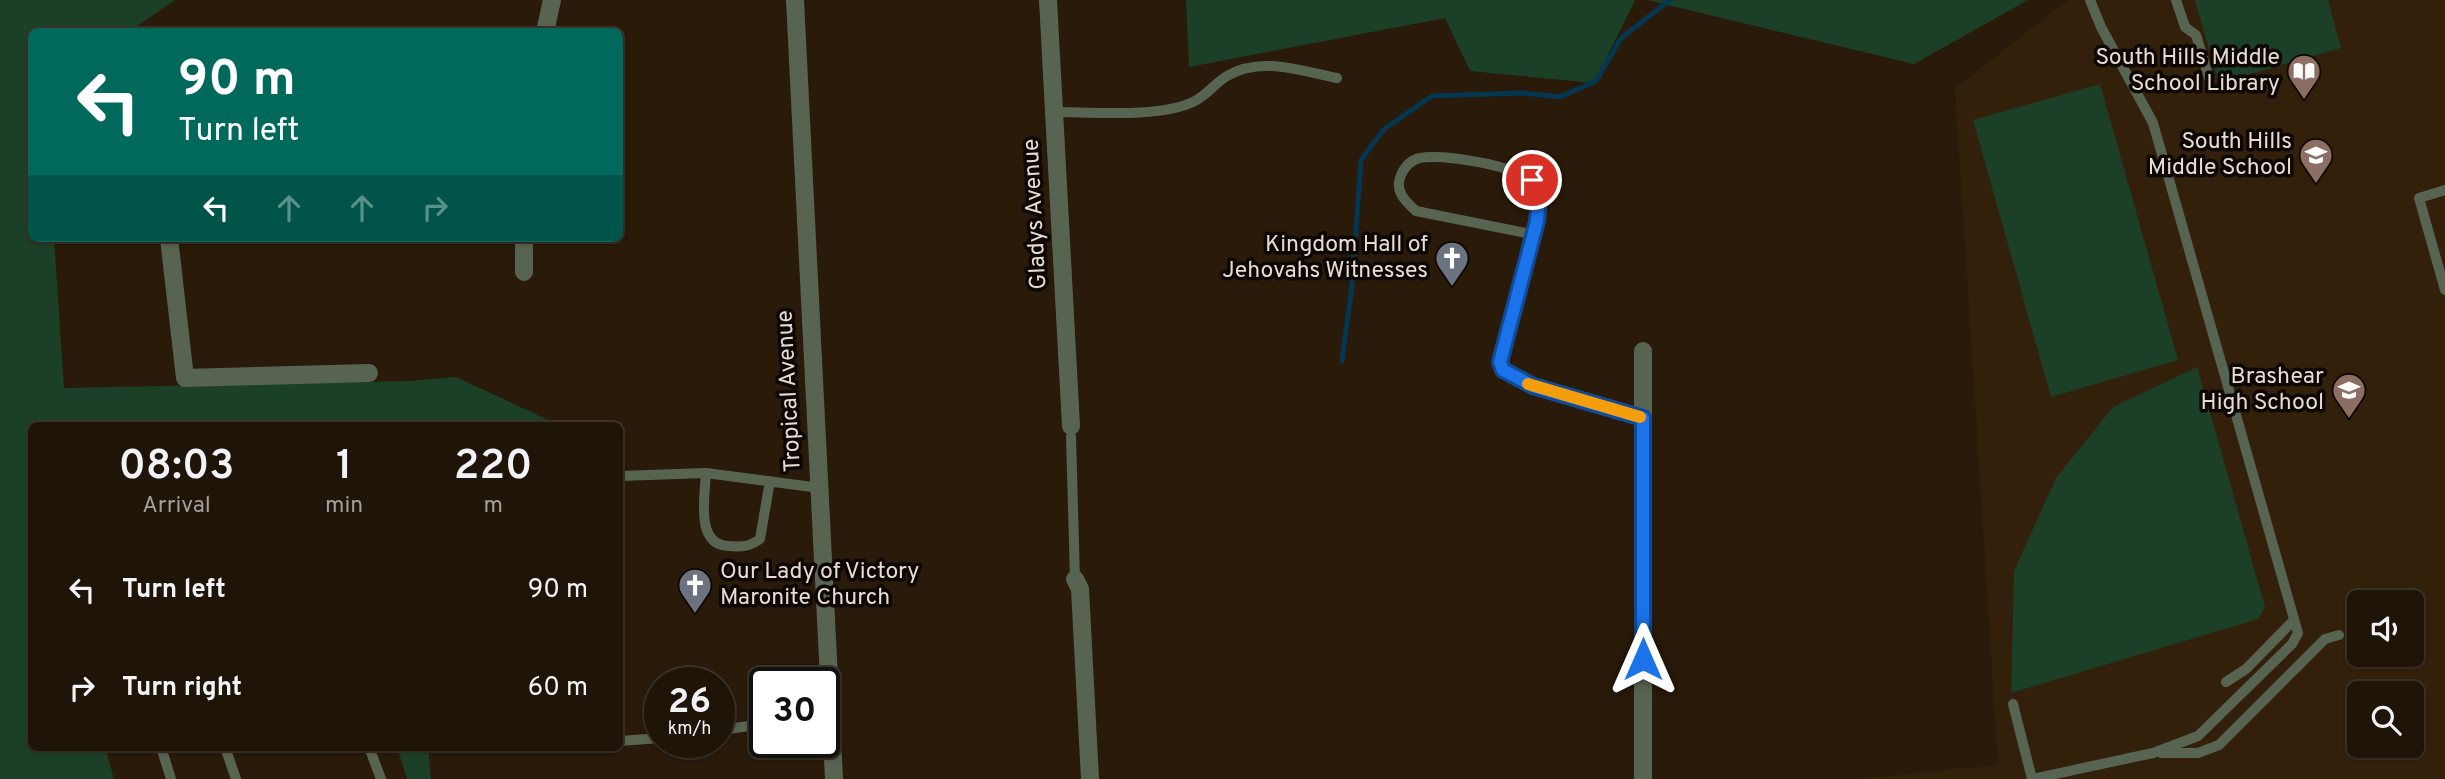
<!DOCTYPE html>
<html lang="en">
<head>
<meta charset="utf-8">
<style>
  :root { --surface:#1f1408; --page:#271d12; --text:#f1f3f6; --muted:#a19e9c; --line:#3c3329 }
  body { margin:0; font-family:Overpass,sans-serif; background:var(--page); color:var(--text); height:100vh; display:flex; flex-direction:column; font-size:26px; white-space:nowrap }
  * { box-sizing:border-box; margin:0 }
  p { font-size:23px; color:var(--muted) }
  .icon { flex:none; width:38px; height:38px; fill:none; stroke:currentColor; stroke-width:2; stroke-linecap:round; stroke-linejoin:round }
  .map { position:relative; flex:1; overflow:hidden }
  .sheet { position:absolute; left:28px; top:422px; width:595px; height:329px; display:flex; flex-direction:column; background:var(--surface); border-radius:10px; box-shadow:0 2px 5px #0004,0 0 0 2px var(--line) }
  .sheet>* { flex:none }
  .hud { position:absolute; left:28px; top:28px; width:595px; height:214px; border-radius:10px; box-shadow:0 2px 5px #0004,0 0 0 2px var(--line); background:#00695c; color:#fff; overflow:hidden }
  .buttons { position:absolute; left:2347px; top:590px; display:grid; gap:14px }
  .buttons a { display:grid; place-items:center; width:77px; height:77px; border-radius:10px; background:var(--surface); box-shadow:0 2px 5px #0004,0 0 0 2px var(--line); font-size:35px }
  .speed { position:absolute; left:644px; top:667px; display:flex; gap:14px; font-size:35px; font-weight:700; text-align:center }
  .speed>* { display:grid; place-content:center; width:91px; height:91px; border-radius:50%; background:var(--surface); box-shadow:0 2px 5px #0004,0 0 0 2px var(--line); line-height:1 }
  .speed small { font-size:18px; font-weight:400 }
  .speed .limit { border:4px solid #111; border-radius:10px; background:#fff; color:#111 }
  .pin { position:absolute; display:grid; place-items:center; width:60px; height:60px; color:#fff; margin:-30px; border:4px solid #fff; border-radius:50%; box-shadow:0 2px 7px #0007 }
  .me { position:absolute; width:77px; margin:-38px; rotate:0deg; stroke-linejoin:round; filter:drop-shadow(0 0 5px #0008) }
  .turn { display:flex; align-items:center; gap:24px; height:147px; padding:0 35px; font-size:32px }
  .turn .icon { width:91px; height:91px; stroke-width:2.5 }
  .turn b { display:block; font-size:49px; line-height:60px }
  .lanes { display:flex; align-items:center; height:66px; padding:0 35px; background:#0003; justify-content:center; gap:35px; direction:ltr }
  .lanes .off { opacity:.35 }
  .eta { display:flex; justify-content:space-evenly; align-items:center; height:119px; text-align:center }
  .eta b { font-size:42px; font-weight:600; line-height:49px }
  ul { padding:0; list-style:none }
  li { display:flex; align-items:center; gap:21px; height:98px; padding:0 35px }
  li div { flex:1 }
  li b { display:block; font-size:26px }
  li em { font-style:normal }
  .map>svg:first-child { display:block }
</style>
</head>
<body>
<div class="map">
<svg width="2445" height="779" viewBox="0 0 2445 779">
  <rect width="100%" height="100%" fill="#291a0a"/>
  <!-- built -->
  <path fill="#33200a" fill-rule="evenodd" d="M2068 0H2445V779H1854L1998 765 1955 88ZM2359 602H2412V654H2359ZM2359 693H2412V746H2359Z"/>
  <!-- green -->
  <path fill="#1b4027" d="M0 0H175L130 31 32 32V238H54L64 388 410 381 456 377 559 425H32V747H105L114 779H0Z
    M1186 0H1635L1594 83 1470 71 1445 18 1189 67Z
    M1647 0H2028L1914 64Z
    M2195 0H2328L2341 48 2219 83Z
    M2100 84 2178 360 2051 397 1973 120Z
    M2197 367 2265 607 2258 619 2011 693 2014 571 2056 478 2113 407Z
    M397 747H428L431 779H407Z"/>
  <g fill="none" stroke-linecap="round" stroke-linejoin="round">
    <!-- stream -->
    <path stroke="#033752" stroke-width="5" d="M1342 361 1352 285 1361 160 1384 129 1432 96 1522 93 1560 97 1596 81 1621 38 1670 0"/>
    <!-- lane -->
    <path stroke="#586452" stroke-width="10" d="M2176 0 2185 27 2196 35 2209 78
      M1054 112C1093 112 1158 118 1193 102 1206 96 1215 83 1227 76 1261 56 1301 71 1337 78
      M2445 190 2419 198 2445 290
      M1531 234 1416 211C1405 201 1394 191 1401 175 1405 166 1411 160 1420 158 1439 153 1517 166 1530 180 1541 190 1538 208 1537 221L1500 355 1503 370 1533 386 1643 417
      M1071 437 1075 579
      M706 473C705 495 695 545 728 546 742 547 749 547 760 539L770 481
      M620 476 706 473 820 488
      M2226 682 2246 669 2294 620
      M2013 704 2032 779
      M719 730 765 724
      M620 741 660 738
      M161 747 171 779
      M225 747 236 779
      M369 747 381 779
      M2161 753H2198L2219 745 2325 639 2339 635
      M2032 779 2153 753 2198 736 2292 644 2298 633 2153 123 2101 27 2090 0"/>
    <!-- street -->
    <path stroke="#586452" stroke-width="18" d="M795 0 834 779
      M1048 0 1071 426
      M545 32 552 0
      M169 238 185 378 369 373
      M524 272V238
      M1075 579 1080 589 1090 779
      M1643 779V351"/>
  </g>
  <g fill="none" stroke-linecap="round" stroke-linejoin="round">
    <defs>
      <path id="route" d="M1532 180 1539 199 1537 221 1500 362 1503 370 1533 386 1643 418V659"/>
    </defs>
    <!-- route casing -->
    <use href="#route" stroke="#114b97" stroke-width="18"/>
    <!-- route -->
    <use href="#route" stroke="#1a73e8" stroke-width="12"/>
    <!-- slow -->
    <path stroke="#f59e0b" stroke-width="12" d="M1528 384 1640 417"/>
  </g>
  <!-- icons -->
  <defs>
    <symbol id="library-pin" viewBox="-11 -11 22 30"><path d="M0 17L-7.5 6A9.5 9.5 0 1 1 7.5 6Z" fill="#8d6e63" stroke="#0d0703"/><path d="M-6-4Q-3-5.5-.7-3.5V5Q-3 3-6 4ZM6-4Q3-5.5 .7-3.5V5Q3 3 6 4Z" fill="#fff"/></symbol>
    <symbol id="school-pin" viewBox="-11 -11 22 30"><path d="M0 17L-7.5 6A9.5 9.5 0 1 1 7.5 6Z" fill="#8d6e63" stroke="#0d0703"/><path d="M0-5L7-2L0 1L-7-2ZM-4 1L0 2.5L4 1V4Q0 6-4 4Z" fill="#fff"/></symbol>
    <symbol id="church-pin" viewBox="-11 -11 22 30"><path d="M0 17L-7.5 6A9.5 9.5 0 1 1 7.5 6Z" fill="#6b7280" stroke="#0d0703"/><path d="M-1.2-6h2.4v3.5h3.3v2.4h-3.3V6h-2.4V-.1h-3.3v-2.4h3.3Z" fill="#fff"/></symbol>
  </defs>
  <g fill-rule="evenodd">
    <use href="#library-pin" x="2285" y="52" width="38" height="52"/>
    <use href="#school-pin" x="2297" y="136" width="38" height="52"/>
    <use href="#church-pin" x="1433" y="239" width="38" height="52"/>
    <use href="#school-pin" x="2330" y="371" width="38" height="52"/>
    <use href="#church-pin" x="676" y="566" width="38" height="52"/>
  </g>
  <g text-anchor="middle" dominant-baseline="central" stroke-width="7" stroke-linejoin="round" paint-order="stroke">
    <!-- poi labels -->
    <g font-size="23" fill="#e6dcd2" stroke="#0d0703" text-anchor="end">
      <text x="2280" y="58">South Hills Middle<tspan x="2280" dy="26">School Library</tspan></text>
      <text x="2292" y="142">South Hills<tspan x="2292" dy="26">Middle School</tspan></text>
      <text x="1428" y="245">Kingdom Hall of<tspan x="1428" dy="26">Jehovahs Witnesses</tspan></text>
      <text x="2324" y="377">Brashear<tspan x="2324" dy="26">High School</tspan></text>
      <text x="720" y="572" text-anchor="start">Our Lady of Victory<tspan x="720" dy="26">Maronite Church</tspan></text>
    </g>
    <!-- street labels -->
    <g font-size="23" fill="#e6dcd2" stroke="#0d0703">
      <text transform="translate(1036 214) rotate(-93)">Gladys Avenue</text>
      <text transform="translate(790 391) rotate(-93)">Tropical Avenue</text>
    </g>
  </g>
</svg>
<div class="buttons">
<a><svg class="icon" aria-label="sound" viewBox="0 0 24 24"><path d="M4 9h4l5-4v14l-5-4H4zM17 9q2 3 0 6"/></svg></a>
<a><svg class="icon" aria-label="search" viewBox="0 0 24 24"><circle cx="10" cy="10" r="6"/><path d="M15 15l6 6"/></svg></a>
</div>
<div class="speed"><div>26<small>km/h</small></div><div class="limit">30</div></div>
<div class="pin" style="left:1532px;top:180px;background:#d93025"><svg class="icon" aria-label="arrive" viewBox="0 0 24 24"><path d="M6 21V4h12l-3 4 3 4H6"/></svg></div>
<svg class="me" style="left:1643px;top:659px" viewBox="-20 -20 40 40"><path d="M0-17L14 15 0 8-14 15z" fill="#1a73e8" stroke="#fff" stroke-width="4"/></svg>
<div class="hud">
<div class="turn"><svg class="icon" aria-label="left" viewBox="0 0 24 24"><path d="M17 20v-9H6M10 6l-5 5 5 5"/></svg><div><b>90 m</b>Turn left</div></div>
<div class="lanes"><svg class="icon" aria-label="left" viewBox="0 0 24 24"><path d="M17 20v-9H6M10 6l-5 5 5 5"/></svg><svg class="icon off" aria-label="ahead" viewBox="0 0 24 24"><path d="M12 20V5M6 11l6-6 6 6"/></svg><svg class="icon off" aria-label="ahead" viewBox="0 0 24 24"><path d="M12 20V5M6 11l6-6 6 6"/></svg><svg class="icon off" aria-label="right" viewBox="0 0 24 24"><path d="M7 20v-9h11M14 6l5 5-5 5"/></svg></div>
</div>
<section class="sheet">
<div class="eta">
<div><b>08:03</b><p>Arrival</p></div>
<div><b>1</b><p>min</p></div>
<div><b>220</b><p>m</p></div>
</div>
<ul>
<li><svg class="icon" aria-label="left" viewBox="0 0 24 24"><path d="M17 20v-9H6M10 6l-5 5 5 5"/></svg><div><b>Turn left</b></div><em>90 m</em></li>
<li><svg class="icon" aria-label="right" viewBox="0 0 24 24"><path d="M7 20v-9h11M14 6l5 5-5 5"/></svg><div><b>Turn right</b></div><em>60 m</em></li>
</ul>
</section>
</div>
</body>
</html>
